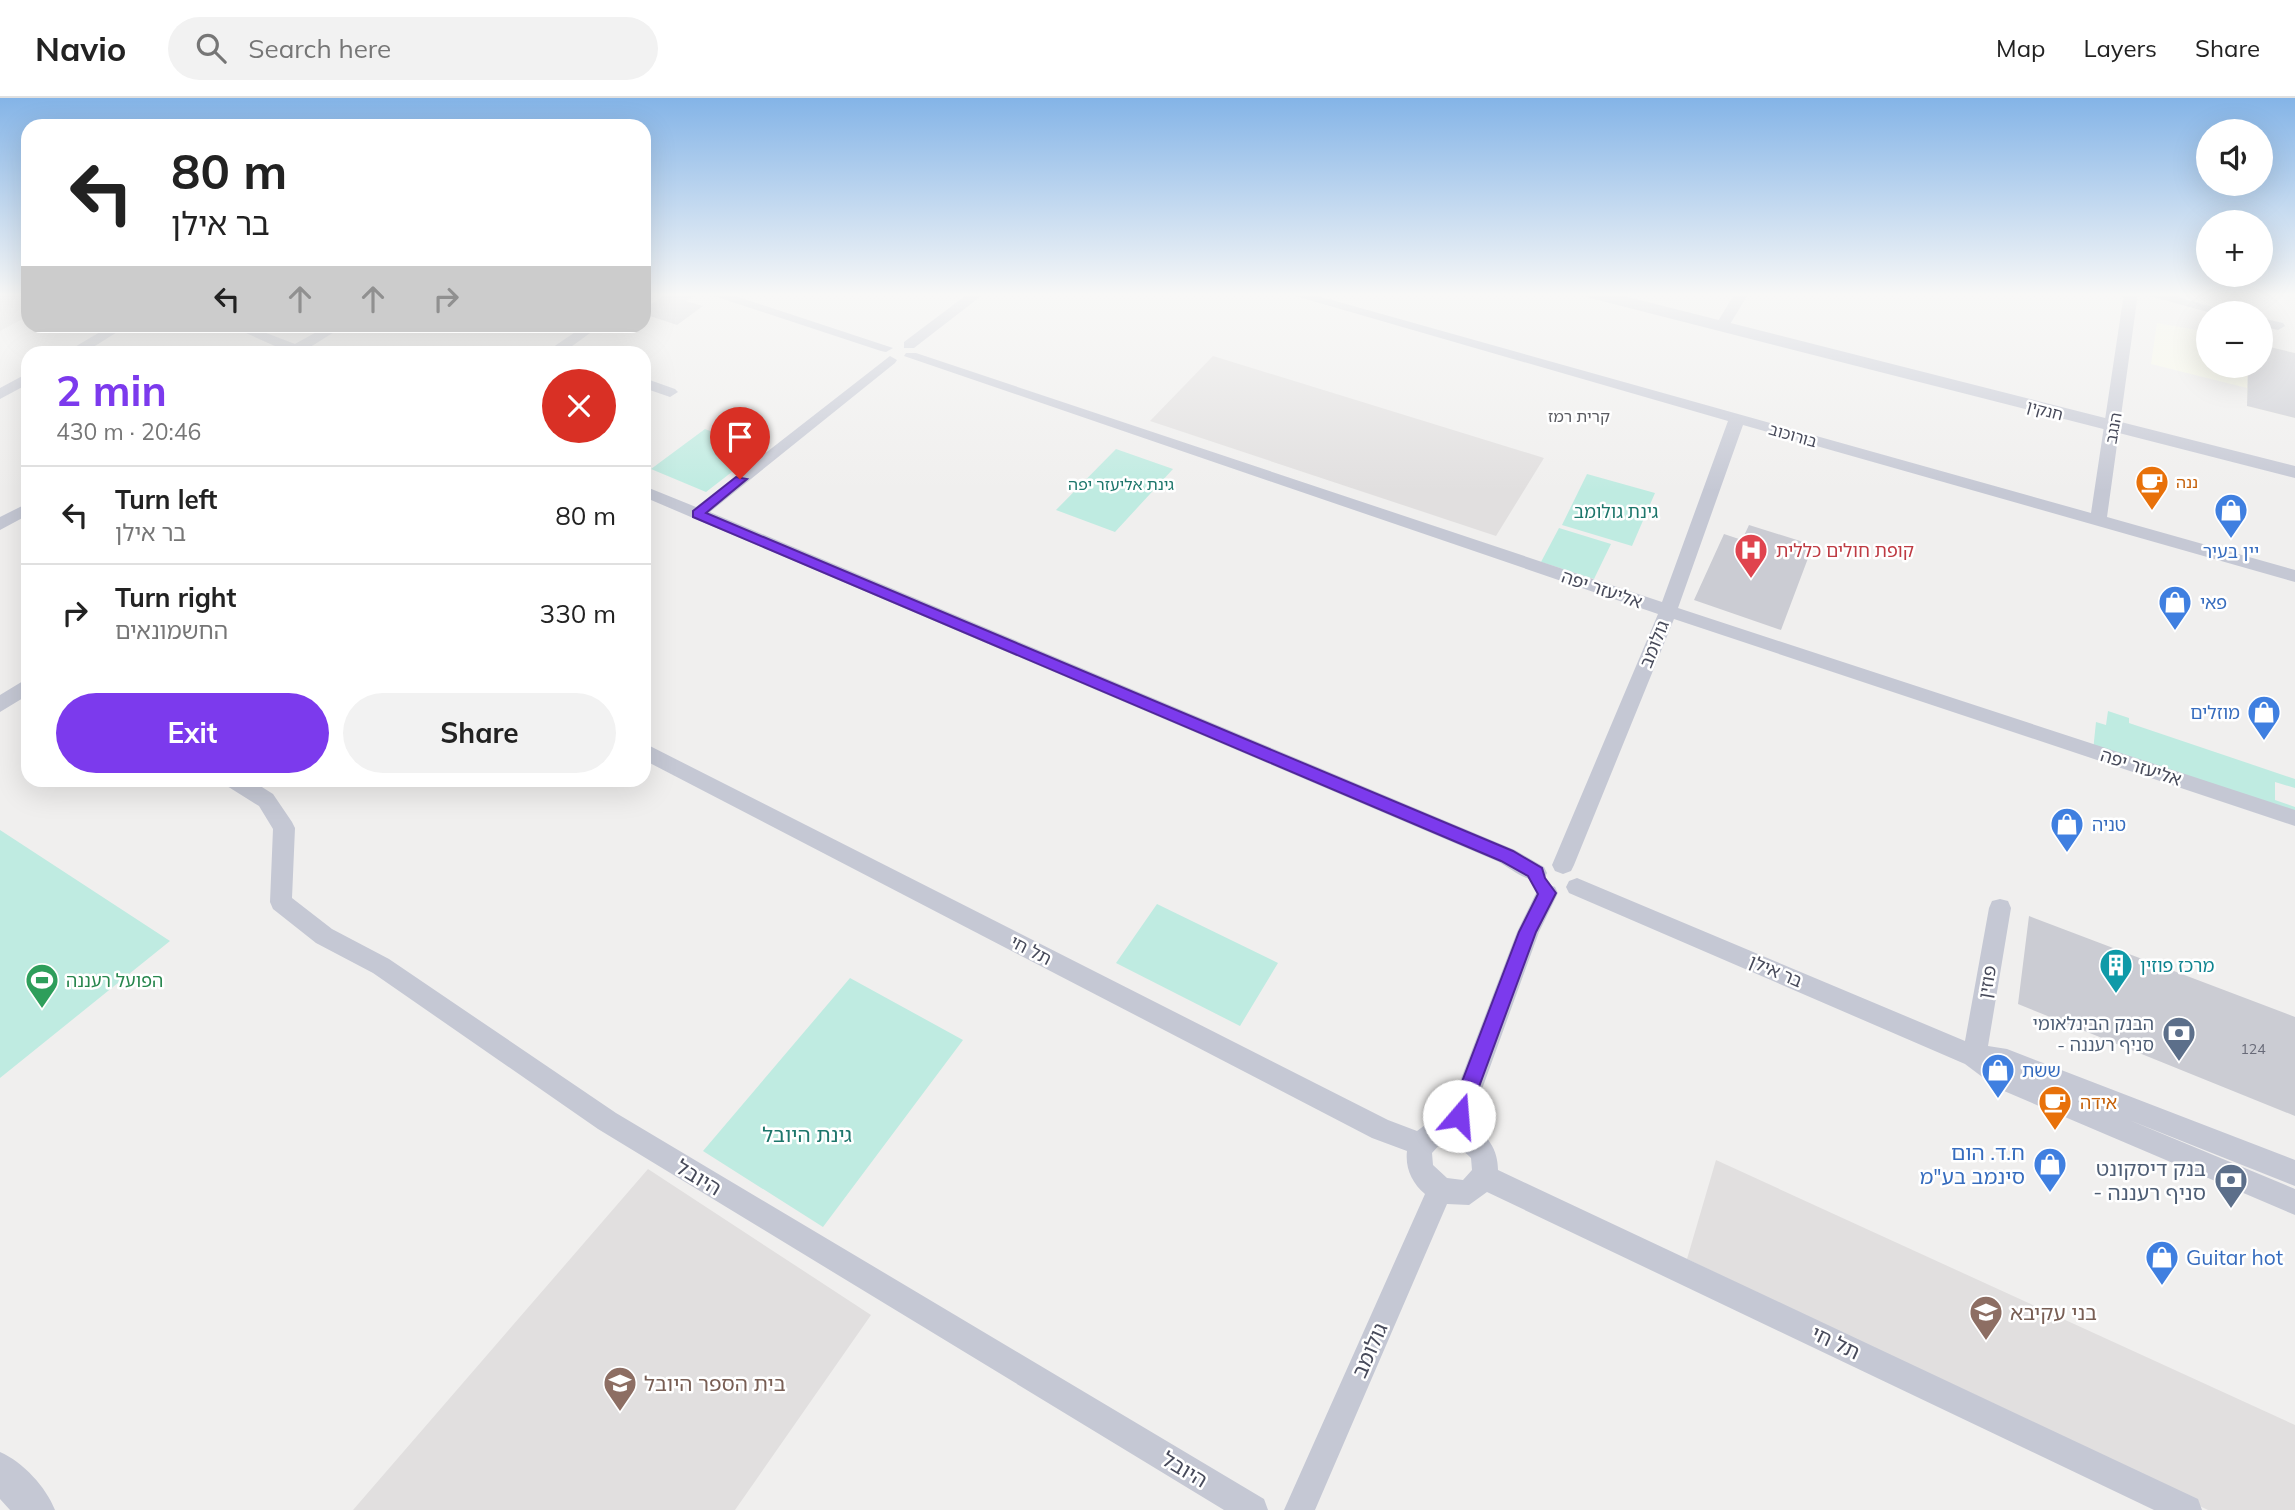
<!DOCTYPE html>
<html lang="en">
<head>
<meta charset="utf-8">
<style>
  :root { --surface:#fff; --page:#f2f2f2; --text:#222; --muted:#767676; --line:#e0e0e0; --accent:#7c3aed }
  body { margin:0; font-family:Mulish,"Noto Sans Hebrew",sans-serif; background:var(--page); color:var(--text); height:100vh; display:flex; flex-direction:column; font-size:26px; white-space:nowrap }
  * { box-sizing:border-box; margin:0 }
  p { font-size:23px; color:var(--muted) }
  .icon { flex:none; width:38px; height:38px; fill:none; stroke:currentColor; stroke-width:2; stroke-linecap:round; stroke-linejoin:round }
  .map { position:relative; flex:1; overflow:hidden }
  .panel { position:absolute; left:21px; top:248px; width:630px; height:441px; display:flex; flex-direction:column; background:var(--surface); border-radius:21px; box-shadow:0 7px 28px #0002 }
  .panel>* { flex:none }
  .banner { position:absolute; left:21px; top:21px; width:630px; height:214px; border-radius:21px; box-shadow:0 7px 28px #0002; background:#fff; color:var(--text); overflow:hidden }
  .fabs { position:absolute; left:2196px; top:21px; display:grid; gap:14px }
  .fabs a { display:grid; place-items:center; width:77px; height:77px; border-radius:50%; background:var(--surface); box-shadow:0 7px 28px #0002; font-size:35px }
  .pin { position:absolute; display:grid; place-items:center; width:60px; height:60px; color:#fff; margin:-72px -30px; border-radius:50% 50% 50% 0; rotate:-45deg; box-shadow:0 0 7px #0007 }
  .pin .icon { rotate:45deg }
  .me { position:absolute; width:77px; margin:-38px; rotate:18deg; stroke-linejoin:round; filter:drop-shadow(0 0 5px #0008) }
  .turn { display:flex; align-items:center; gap:24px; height:147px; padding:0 35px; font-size:32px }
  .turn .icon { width:91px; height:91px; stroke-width:2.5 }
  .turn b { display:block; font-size:49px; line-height:60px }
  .lanes { display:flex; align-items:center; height:66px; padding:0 35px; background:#0003; justify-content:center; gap:35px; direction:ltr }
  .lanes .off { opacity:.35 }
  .round { display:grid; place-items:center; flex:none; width:74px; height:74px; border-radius:37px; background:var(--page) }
  .overview { display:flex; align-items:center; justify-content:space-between; height:119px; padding:0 35px }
  h1 { font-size:42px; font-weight:700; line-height:52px; color:var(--accent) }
  .cta { display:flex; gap:14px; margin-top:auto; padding:14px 35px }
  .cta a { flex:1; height:80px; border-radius:42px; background:var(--accent); color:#fff; font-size:28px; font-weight:700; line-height:80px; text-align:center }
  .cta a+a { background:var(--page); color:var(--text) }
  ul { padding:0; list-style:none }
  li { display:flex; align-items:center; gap:21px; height:98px; padding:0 35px; border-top:2px solid var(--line) }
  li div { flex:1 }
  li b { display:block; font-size:26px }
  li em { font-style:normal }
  header { display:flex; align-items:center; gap:42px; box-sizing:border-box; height:98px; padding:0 35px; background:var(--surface); border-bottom:2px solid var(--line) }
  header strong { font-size:33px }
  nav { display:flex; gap:38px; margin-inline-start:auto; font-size:24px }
  .search { width:490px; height:63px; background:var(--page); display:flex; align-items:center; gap:18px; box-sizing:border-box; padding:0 24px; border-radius:38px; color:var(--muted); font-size:26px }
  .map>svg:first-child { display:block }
</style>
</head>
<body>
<header>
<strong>Navio</strong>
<div class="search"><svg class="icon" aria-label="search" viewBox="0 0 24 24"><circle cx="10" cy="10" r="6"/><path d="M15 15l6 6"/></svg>Search here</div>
<nav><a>Map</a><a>Layers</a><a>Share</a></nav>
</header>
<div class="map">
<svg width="2295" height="1412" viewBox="0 0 2295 1412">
  <rect width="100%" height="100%" fill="#f0efee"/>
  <!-- commercial -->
  <path fill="#f9fae8" d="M2157 225 2208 234V268H2261V247L2295 255V320L2247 308V290L2151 266Z"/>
  <!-- education -->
  <path fill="#e1dfdf" d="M0 195H28V218L0 233Z
    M1213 258 1544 360 1496 438 1150 323Z
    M1716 1062 2295 1327V1412H2208L1687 1161Z
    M648 1071 871 1217 735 1412H353Z"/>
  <!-- green -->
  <path fill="#bfebe1" d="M705 331 759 353 706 394 651 371Z
    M1116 351 1173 371 1115 434 1056 412Z
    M1587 376 1655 395 1632 448 1562 427Z
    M1559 430 1611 446 1594 481 1541 464Z
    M2108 613 2129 620V625L2295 681V690L2275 684V702L2295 709V720L2093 653 2096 624 2106 627Z
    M0 732 170 843 0 980Z
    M1157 806 1278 865 1240 928 1116 865Z
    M850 880 963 942 823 1129 703 1053Z"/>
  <!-- building -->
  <path fill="#cbccd3" d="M668 195H698L686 203 703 208 677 227 644 216V211Z
    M2261 247 2295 255V320L2247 308 2248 268H2261Z
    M1749 427 1813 447 1781 532 1694 502 1724 436 1742 442Z
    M2029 818 2295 919V1018L2018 906Z"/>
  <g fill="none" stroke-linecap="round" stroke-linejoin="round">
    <!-- minor -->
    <path fill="#c5c8d4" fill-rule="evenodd" d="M705 195H726L893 250 886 254 881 253Z
      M969 195H985L914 250H904V244Z
      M1285 195H1307L2091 415 2124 195H2138L2107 419 2295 472V484L1743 327 1678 510 2295 712V728L1674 521 1574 767 1571 773 1563 776 1555 773 1552 767 1658 516 904 258 906 255H916L1662 504 1728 323Z
      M1735 195H1749L1727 231H1717L1715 228Z
      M2139 195H2163L2234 215H2211Z
      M2261 220 2283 225 2285 228 2278 232 2261 228Z
      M110 228H127L82 256H63Z
      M230 228H248L295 246 327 228H344L307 251 313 256H281L284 252Z
      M584 228H600L561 256H543Z
      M890 258 897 262 895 265 710 414 1515 752 1544 769 1547 775 1544 781C1528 786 1513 772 1499 764L644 399V388L696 409Z
      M28 275V286L0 301V290Z
      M644 280 675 291 678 294 670 299 644 290Z
      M28 405V417L0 432V419Z
      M28 580V597L0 614V597Z
      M644 645 1388 1022 1417 1033 1429 1024 1446 1020 1517 834 1539 789 1547 786 1555 789 1558 795 1539 834 1469 1027C1488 1036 1498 1052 1498 1072L2198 1401 2202 1412H2154L1487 1094 1469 1107 1447 1106 1315 1412H1284L1425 1096C1412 1085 1405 1070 1407 1053L1372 1040 644 662ZM1442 1044 1456 1046 1471 1060 1472 1072 1463 1082 1447 1080 1433 1067 1432 1055Z
      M224 682H251L273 696 292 724 295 730 292 800 332 831 389 861 616 1015 1264 1401 1268 1412H1224L598 1031 373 875 316 845 273 811 270 804 273 731 259 708 227 688Z
      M1577 780 1965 943 1989 810 1992 803 2000 801 2008 803 2011 810 1988 948 2007 951 2295 1062V1088L2129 1022 2295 1091V1117L1997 990 1965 966 1569 795 1566 789 1569 783Z"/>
    <!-- tertiary -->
    <path fill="#c5c8d4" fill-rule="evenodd" d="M1583 195H1612L2295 368V380L1586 199Z
      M0 1354C23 1364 46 1389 55 1412H10L0 1401Z"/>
  </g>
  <!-- sky -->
  <linearGradient id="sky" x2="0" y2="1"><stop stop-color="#84b4e7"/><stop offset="0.5" stop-color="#f8f8f7"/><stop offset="1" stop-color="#f8f8f7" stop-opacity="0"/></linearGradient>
  <rect width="2295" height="393" fill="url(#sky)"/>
  <!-- route -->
  <path fill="#7c3aed" stroke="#51269a" stroke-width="2" d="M736 379 747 381 706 415 1513 753 1542 770 1545 780 1556 795 1536 834 1466 1024 1459 1027 1452 1024 1449 1018 1519 834 1538 796 1528 778 1501 763 693 419V413Z"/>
  <!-- icons -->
  <defs>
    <symbol id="cafe-pin" viewBox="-11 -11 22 30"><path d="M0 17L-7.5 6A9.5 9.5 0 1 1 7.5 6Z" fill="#e8710a" stroke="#fff"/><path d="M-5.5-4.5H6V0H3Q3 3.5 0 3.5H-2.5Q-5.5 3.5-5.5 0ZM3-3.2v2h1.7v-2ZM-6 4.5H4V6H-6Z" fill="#fff"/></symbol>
    <symbol id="shop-pin" viewBox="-11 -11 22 30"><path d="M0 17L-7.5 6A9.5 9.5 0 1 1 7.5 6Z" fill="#3f7fe0" stroke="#fff"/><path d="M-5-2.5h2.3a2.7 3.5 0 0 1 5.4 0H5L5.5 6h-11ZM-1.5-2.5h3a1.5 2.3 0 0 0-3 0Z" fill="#fff"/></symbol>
    <symbol id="hospital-pin" viewBox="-11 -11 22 30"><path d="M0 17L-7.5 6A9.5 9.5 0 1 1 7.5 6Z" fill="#e0444e" stroke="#fff"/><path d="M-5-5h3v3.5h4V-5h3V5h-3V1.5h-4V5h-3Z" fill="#fff"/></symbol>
    <symbol id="building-pin" viewBox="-11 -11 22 30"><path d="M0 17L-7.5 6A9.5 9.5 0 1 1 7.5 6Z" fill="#0f9aa8" stroke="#fff"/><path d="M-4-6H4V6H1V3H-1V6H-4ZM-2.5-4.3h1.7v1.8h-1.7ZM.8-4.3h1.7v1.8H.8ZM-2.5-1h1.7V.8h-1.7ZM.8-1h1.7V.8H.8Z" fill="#fff"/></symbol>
    <symbol id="stadium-pin" viewBox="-11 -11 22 30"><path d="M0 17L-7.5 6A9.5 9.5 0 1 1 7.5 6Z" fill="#2e9e5b" stroke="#fff"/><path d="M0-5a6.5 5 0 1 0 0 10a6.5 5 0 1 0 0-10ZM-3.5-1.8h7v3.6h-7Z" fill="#fff"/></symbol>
    <symbol id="bank-pin" viewBox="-11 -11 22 30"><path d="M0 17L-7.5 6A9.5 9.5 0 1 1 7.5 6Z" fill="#5c6f8a" stroke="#fff"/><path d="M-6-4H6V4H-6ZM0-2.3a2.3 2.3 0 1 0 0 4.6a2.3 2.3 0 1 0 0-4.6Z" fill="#fff"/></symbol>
    <symbol id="school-pin" viewBox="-11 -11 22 30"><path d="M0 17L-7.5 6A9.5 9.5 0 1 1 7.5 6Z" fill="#8d6e63" stroke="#fff"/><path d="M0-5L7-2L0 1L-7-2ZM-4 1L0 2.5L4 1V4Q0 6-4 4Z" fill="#fff"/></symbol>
  </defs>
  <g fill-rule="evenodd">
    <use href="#cafe-pin" x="2133" y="365" width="38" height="52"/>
    <use href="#shop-pin" x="2212" y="393" width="38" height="52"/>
    <use href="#hospital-pin" x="1732" y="433" width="38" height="52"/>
    <use href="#shop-pin" x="2156" y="485" width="38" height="52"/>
    <use href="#shop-pin" x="2245" y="595" width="38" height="52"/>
    <use href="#shop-pin" x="2048" y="707" width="38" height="52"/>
    <use href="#building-pin" x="2097" y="848" width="38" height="52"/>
    <use href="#stadium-pin" x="23" y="863" width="38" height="52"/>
    <use href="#bank-pin" x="2160" y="916" width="38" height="52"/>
    <use href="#shop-pin" x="1979" y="953" width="38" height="52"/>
    <use href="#cafe-pin" x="2036" y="985" width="38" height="52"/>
    <use href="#shop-pin" x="2031" y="1047" width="38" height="52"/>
    <use href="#bank-pin" x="2212" y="1063" width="38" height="52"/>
    <use href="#shop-pin" x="2143" y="1140" width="38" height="52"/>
    <use href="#school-pin" x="1967" y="1195" width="38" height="52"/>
    <use href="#school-pin" x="601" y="1266" width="38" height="52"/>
  </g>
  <g text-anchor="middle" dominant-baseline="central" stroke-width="5" stroke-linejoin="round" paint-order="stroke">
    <!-- number labels -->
    <g font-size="14" fill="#686a78">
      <text x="2253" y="951">124</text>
    </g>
    <!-- far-street labels -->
    <g font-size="16" fill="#474a5a" stroke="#fff">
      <text transform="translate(2045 312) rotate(15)">חנקין</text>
      <text transform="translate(2113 330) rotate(-80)">הנגב</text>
      <text transform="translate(1793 337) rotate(16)">בורוכוב</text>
    </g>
    <!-- far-neighbourhood labels -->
    <g font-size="16" fill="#5b5c62" stroke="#fff">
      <text x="1579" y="318">קרית רמז</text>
    </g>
    <!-- far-food labels -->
    <g font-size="16" fill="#c56008" stroke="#fff" text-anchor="start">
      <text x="2176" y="384">ננה</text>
    </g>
    <!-- far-park labels -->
    <g font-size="16" fill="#1d766b" stroke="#fff">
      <text x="1121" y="386">גינת אליעזר יפה</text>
    </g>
    <!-- park labels -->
    <g font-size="18" fill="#1d766b" stroke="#fff">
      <text x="1616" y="413">גינת גולומב</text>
    </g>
    <!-- health labels -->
    <g font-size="18" fill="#be3a42" stroke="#fff" text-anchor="start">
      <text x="1776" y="452">קופת חולים כללית</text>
    </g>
    <!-- shop labels -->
    <g font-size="18" fill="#366cbe" stroke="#fff" text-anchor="start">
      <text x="2231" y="453" text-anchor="middle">יין בעיר</text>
      <text x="2200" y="504">פאי</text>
      <text x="2240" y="614" text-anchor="end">מוזלים</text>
      <text x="2092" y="726">טניה</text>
      <text x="2022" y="972">ששת</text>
    </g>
    <!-- street labels -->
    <g font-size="18" fill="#474a5a" stroke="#fff">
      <text transform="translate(1602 491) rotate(19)">אליעזר יפה</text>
      <text transform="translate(1654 546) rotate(-68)">גולומב</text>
      <text transform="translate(2141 669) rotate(18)">אליעזר יפה</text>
      <text transform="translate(1031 852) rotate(27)">תל חי</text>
      <text transform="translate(1776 873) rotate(23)">בר אילן</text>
      <text transform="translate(1987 884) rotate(-80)">פוזין</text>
    </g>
    <!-- culture labels -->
    <g font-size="18" fill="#0d838f" stroke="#fff" text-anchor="start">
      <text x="2140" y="867">מרכז פוזין</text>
    </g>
    <!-- leisure labels -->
    <g font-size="18" fill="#27864d" stroke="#fff" text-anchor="start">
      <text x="66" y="882">הפועל רעננה</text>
    </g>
    <!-- service labels -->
    <g font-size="18" fill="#4e5e75" stroke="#fff" text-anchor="end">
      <text x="2154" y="925">הבנק הבינלאומי<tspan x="2154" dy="21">- סניף רעננה</tspan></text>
    </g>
    <!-- food labels -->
    <g font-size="18" fill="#c56008" stroke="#fff" text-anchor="start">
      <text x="2080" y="1004">אידה</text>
    </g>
    <!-- near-park labels -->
    <g font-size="21" fill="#1d766b" stroke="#fff">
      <text x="807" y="1036">גינת היובל</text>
    </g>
    <!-- near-shop labels -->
    <g font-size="21" fill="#366cbe" stroke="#fff" text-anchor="end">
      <text x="2025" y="1054">ח.ד. הום<tspan x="2025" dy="24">סינמב בע"מ</tspan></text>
      <text x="2186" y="1159" text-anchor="start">Guitar hot</text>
    </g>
    <!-- near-service labels -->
    <g font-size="21" fill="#4e5e75" stroke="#fff" text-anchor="end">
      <text x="2206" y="1070">בנק דיסקונט<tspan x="2206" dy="24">- סניף רעננה</tspan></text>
    </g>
    <!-- near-street labels -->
    <g font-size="21" fill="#474a5a" stroke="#fff">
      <text transform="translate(699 1079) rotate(31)">היובל</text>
      <text transform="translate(1836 1244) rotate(25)">תל חי</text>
      <text transform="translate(1369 1252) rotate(-66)">גולומב</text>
      <text transform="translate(1185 1371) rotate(31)">היובל</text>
    </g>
    <!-- near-education labels -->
    <g font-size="21" fill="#785e54" stroke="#fff" text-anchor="start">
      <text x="2010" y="1214">בני עקיבא</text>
      <text x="644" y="1285">בית הספר היובל</text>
    </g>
  </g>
</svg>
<div class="fabs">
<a><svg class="icon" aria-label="sound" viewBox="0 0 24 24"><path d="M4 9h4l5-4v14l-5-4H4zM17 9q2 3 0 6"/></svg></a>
<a>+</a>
<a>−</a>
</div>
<div class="pin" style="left:740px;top:381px;background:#d93025"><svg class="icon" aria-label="arrive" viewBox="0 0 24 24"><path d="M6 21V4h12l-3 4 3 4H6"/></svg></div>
<svg class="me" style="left:1459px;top:1018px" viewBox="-20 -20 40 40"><circle r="19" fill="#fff"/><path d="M0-13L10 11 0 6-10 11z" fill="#7c3aed"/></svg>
<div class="banner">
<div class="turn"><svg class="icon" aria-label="left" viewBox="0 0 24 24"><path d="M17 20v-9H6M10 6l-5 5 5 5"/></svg><div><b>80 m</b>בר אילן</div></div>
<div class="lanes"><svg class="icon" aria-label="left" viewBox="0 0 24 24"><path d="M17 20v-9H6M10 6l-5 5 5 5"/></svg><svg class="icon off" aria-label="ahead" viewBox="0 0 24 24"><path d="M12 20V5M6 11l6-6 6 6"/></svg><svg class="icon off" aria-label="ahead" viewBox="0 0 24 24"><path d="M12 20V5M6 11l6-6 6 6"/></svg><svg class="icon off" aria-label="right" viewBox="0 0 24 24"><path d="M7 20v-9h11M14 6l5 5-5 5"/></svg></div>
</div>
<section class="panel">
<div class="overview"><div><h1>2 min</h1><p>430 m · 20:46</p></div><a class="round" style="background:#d93025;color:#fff"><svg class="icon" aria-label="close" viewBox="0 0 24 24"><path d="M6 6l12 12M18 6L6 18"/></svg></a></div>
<ul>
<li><svg class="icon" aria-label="left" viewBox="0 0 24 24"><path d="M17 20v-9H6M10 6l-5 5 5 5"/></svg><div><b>Turn left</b><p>בר אילן</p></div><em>80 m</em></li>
<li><svg class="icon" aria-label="right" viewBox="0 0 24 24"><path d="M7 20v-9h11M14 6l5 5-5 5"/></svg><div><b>Turn right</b><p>החשמונאים</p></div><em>330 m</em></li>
</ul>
<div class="cta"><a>Exit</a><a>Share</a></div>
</section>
</div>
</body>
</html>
